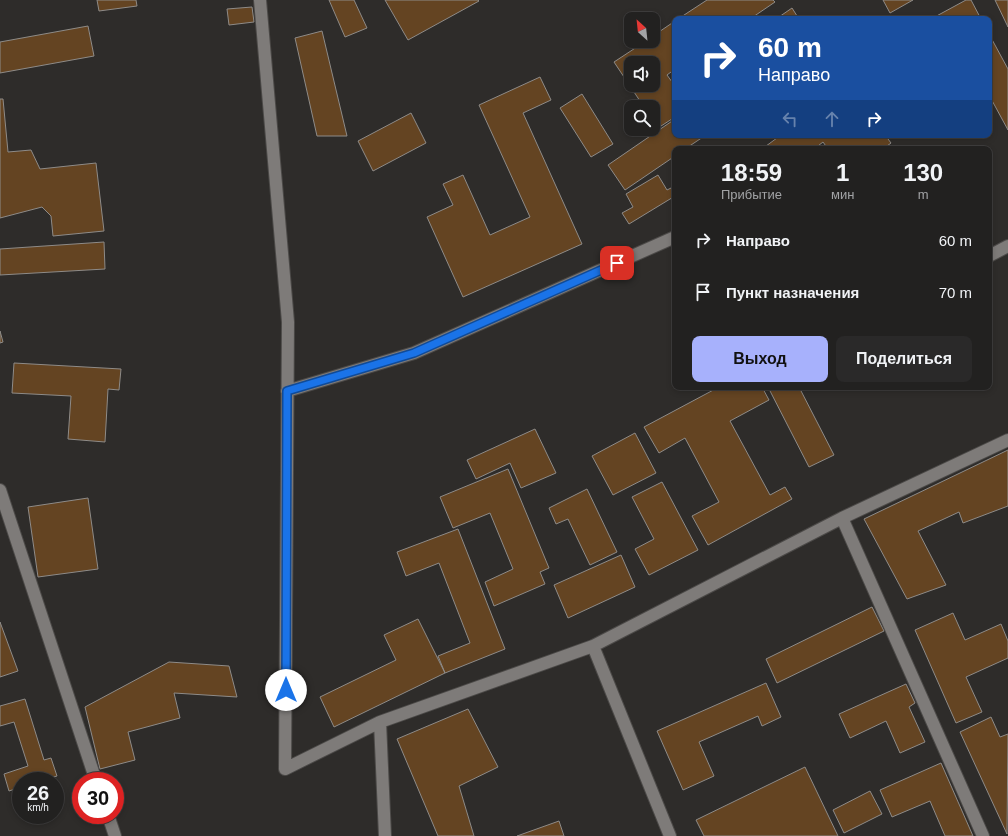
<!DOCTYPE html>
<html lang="ru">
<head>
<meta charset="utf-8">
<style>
  :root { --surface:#222120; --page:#2a2929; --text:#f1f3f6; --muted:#a2a3a5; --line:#3f3e3e; --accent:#a7b1fc }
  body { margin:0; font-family:Arial,sans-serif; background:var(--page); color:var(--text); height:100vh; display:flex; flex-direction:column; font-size:15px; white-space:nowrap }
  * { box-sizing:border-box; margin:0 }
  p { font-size:13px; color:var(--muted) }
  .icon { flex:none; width:22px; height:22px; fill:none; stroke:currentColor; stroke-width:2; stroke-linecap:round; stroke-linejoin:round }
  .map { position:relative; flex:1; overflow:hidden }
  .drawer { position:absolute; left:672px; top:146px; width:320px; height:244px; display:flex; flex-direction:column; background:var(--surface); border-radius:8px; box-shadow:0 2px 6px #0003,0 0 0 1px var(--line) }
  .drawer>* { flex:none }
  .banner { position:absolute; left:672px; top:16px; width:320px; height:122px; border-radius:8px; box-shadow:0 2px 6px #0003,0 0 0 1px var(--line); background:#1a4fa0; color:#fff; overflow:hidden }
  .needle { width:26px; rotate:333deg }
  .fabs { position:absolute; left:624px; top:12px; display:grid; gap:8px }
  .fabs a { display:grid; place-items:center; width:36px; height:36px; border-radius:8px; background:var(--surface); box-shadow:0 2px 6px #0003,0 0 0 1px var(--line); font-size:20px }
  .speed { position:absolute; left:12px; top:772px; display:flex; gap:8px; font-size:20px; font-weight:700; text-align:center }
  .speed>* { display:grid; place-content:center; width:52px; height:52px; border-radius:50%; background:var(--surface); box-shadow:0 2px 6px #0003,0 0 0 1px var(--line); line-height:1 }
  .speed small { font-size:10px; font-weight:400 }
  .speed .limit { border:6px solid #d22; background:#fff; color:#111 }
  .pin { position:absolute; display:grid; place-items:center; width:34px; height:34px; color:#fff; margin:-17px; border-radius:8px; box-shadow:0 2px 6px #0006 }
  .me { position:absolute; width:44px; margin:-22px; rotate:0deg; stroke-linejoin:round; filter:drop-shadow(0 0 3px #0008) }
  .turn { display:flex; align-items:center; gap:14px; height:84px; padding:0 20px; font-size:18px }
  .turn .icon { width:52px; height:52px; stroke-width:2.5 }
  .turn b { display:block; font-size:28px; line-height:34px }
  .lanes { display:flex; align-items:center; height:38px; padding:0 20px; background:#0003; justify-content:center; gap:20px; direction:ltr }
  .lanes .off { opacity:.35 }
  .eta { display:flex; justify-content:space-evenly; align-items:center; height:68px; text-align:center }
  .eta b { font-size:24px; font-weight:600; line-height:28px }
  .action { display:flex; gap:8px; margin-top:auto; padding:8px 20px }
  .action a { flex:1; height:46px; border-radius:8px; background:var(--accent); color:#111; font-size:16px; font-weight:600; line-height:46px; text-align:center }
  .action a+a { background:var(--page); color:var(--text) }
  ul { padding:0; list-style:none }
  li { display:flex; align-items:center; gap:12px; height:52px; padding:0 20px }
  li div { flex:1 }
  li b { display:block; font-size:15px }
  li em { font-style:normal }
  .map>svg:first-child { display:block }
</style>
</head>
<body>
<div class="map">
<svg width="1008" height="836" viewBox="0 0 1008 836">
  <rect width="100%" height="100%" fill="#2e2c2a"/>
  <!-- building -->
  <path fill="#644422" stroke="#8e8b88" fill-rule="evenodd" d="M97 0H136L137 6 99 11Z
    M329 0H354L367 28 345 37Z
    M385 0H478L479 1 408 40Z
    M707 0H773L775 2 750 19H678Z
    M883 0H913L890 13Z
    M966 0H971L981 19H931Z
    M995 0H1008V27Z
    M252 7 254 22 229 25 227 9Z
    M792 8 799 19H776Z
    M675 21V69L667 75 675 86V117L658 128 653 120V107H644L614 62 646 41H653V36ZM631 63H653V85H631Z
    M88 26 94 56 0 73V42Z
    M322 31 347 136H317L295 38Z
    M989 34 1008 69V130L989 95Z
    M540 77 551 100 523 113 582 244 463 297 427 217 453 205 443 184 463 175 490 235 530 217 479 105Z
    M582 94 613 144 591 157 560 108Z
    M0 99H3L8 152 31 150 40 169 96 163 104 231 53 236 51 216 42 207 0 218Z
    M411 113 426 143 373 171 358 141Z
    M675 119V135H706L685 149H675V156L625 190 608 165Z
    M781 135H885L891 143 883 149H828L823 142 814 149H762Z
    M658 175 667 190 675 186V196L629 224 622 213 633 207 626 194Z
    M104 242 105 269 0 275V249Z
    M0 331 3 342 0 343Z
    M14 363 121 369 119 390 108 389 105 442 68 439 71 396 12 393Z
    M719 387H762L769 400 730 421 770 495 785 487 792 499 708 545 692 516 719 502 685 438 659 453 644 427Z
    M768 387H799L834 455 809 467Z
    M535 429 556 473 521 488 510 463 476 479 467 460Z
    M635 433 656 473 613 495 592 456Z
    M1008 450V506L963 523 959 512 918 531 946 585 907 599 864 519Z
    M508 469 549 568 540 572 545 584 494 606 485 582 513 569 490 513 453 528 440 497Z
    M662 482 698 550 649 575 635 549 654 539 632 497Z
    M587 489 617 552 590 565 568 519 556 524 549 508Z
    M88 498 98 569 38 577 28 507Z
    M458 529 505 649 445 673 438 656 470 643 439 563 406 576 397 552Z
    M621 555 635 587 568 618 554 585Z
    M872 607 884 631 777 683 766 659Z
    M953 613 965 640 1001 624 1008 641V658L966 677 982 712 956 723 915 630Z
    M418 619 445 673 334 727 320 697 396 660 384 635Z
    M0 622 18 671 0 677Z
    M169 662 229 666 237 697 174 693 180 718 128 732 135 760 100 769 85 707Z
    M766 683 781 717 762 726 758 716 699 742 714 776 683 790 657 731Z
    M906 684 915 703 909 707 925 742 900 753 886 721 850 738 839 714Z
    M25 699 44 760 51 758 57 776 40 781H21V787L9 791 4 774 28 766 14 722 0 726V706Z
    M468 709 498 767 459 786 474 836H438L397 739Z
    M991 717 1000 737 1008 734 1007 834 960 732Z
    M941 763 973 836H945L930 801 892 817 880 790Z
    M805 767 838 836H704L696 820Z
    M870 791 882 814 844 833 833 810Z
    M559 821 564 836H517Z"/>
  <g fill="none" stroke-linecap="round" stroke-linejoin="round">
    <defs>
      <path id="street" d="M260 0 288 322 285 769 380 722 593 646 842 518 1008 440
        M989 256 1008 246
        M287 391 414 353 675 237
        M0 490 96 781
        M842 518 983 836
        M593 646 670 836
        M380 722 385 836
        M108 815 115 836"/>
    </defs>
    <!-- street casing -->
    <use href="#street" stroke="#4c4a48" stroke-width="14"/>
    <!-- street -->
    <use href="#street" stroke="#7e7b79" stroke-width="12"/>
  </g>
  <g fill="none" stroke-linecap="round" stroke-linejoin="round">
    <defs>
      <path id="route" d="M286 690 287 391 414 353 617 263"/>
    </defs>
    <!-- route casing -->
    <use href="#route" stroke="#114b97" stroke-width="10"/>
    <!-- route -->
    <use href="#route" stroke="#1a73e8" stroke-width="7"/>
  </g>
</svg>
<div class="fabs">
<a><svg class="needle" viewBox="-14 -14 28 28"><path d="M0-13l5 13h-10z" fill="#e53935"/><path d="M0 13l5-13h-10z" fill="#a2a3a5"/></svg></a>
<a><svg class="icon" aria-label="sound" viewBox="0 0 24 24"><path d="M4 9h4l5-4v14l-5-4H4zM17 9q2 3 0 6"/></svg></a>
<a><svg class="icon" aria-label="search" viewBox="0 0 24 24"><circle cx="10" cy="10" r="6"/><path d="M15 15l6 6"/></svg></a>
</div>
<div class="speed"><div>26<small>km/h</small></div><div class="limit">30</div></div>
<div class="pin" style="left:617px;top:263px;background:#d93025"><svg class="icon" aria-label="arrive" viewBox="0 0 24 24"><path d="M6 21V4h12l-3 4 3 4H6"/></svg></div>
<svg class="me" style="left:286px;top:690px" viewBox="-20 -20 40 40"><circle r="19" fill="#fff"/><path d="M0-13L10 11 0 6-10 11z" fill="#1a73e8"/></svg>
<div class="banner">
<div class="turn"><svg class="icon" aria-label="right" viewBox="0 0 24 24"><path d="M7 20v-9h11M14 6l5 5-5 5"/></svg><div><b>60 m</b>Направо</div></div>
<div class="lanes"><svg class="icon off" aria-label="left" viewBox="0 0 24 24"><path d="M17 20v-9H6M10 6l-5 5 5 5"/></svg><svg class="icon off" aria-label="ahead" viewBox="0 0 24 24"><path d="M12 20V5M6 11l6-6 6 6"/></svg><svg class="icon" aria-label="right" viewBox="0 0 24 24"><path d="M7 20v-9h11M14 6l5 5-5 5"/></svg></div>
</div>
<section class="drawer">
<div class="eta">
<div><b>18:59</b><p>Прибытие</p></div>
<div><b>1</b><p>мин</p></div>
<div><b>130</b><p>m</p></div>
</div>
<ul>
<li><svg class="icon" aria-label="right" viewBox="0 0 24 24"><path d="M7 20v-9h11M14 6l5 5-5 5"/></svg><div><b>Направо</b></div><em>60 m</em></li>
<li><svg class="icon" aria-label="arrive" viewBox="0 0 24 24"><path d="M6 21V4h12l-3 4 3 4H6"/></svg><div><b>Пункт назначения</b></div><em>70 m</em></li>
</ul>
<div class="action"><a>Выход</a><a>Поделиться</a></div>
</section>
</div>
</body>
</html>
